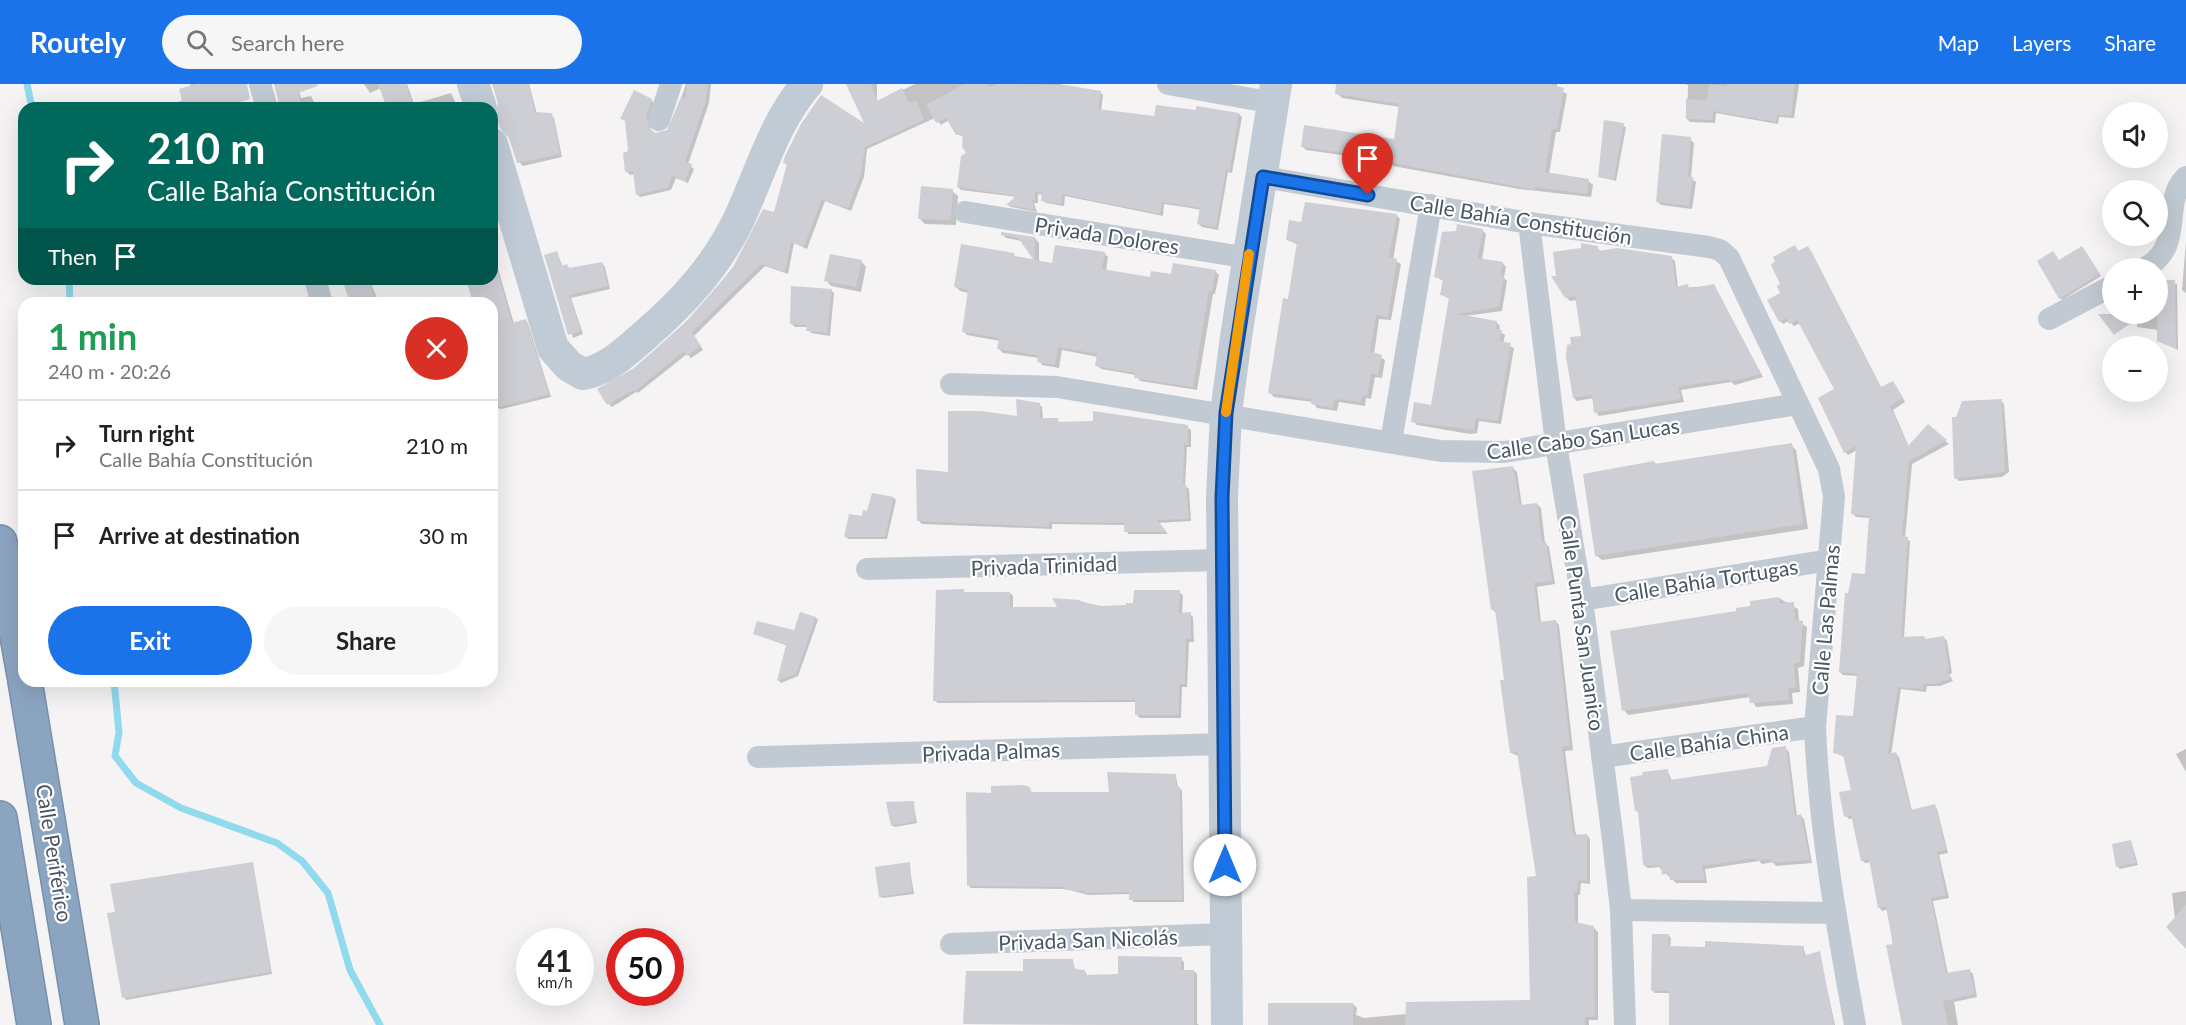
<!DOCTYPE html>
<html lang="en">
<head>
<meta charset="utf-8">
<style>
  :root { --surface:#fff; --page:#f6f6f6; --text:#222; --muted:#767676; --line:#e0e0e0; --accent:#1a73e8 }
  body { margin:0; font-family:Lato,sans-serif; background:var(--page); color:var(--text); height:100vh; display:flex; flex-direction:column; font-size:22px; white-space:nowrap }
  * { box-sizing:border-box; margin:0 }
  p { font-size:20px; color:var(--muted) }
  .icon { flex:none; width:33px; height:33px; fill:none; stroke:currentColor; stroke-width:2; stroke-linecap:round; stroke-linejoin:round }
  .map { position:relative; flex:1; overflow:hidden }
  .panel { position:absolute; left:18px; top:213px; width:480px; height:390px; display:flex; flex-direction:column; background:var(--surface); border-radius:18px; box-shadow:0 6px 24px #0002 }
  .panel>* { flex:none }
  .guide { position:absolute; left:18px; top:18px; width:480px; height:183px; border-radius:18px; box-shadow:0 6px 24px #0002; background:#00695c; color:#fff; overflow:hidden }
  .fabs { position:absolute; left:2102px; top:18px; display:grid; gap:12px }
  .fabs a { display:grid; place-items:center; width:66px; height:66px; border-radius:50%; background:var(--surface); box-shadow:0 6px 24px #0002; font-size:30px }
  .speed { position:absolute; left:516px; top:844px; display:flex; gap:12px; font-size:30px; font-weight:700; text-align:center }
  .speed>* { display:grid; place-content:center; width:78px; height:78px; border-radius:50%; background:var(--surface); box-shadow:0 6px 24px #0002; line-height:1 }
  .speed small { font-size:15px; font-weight:400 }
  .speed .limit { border:9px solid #d22; background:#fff; color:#111 }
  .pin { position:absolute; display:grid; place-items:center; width:51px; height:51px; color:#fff; margin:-62px -26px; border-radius:50% 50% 50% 0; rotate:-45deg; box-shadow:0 0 6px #0007 }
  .pin .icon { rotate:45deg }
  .me { position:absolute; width:66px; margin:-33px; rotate:0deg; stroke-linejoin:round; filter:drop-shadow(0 0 4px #0008) }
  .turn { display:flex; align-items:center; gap:21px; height:126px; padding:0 30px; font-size:27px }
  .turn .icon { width:78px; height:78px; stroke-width:2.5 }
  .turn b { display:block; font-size:42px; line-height:51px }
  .then { display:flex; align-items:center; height:57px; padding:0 30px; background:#0003; gap:12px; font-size:22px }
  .round { display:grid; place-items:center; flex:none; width:63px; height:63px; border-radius:32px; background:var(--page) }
  .summary { display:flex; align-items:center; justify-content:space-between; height:102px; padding:0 30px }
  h1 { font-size:36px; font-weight:700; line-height:45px; color:#1e9e55 }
  .action { display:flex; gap:12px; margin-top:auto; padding:12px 30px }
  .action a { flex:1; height:69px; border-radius:36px; background:var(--accent); color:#fff; font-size:24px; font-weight:700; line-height:69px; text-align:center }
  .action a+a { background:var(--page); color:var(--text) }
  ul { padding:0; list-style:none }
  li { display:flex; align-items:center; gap:18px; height:90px; padding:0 30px; border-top:2px solid var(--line) }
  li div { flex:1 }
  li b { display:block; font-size:22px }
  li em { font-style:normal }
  header { display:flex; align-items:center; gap:36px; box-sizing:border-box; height:84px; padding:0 30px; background:var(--accent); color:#fff }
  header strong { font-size:28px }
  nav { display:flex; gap:33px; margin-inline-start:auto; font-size:21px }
  .search { width:420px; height:54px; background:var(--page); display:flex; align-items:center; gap:15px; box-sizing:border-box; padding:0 21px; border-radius:33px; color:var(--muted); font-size:22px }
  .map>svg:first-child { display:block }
</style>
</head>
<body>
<header>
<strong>Routely</strong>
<div class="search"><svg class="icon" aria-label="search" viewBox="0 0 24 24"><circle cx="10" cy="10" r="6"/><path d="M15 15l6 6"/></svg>Search here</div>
<nav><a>Map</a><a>Layers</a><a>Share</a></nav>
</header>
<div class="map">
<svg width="2186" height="941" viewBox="0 0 2186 941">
  <rect width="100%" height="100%" fill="#f5f3f3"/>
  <!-- shadow -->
  <path fill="#0003" d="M191 0H232L239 22 178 24 176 19 183 16Z
    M276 0H297L301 14 311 12 317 24H281Z
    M364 0H407L414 20 451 9 458 24H389L381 4 370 9Z
    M494 0H529L537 30 551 31 554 34 562 73 523 82 519 78Z
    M686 0H711L709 19 688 80 694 85 688 99 676 94 671 106 640 113 637 110 635 90 630 91 627 88 629 69 627 38 622 35 651 16 654 19 649 36 651 47 661 51 670 47Z
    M849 0H877V18L915 0H1059L1100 8 1103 11 1101 27 1156 34 1197 28 1239 30 1242 33 1232 89 1228 88 1218 146 1202 143 1199 140 1201 126 1185 123 1164 120 1163 132 1065 112 1064 122 1046 119 1043 116 1044 111 1038 110V119H1034L1037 128 1011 123 1008 121 1017 113 961 106 958 103 968 69 964 53 957 50 949 36 941 41 935 34 867 65 864 93 851 127 825 117 807 165 794 159 788 190 765 182 694 252 703 266 691 274 687 270 638 309 636 308 612 323 609 320 626 292 699 226 775 130 788 82 785 79 879 51Z
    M1337 0H1557V4L1567 10 1560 48H1556L1549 90 1588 97 1593 101 1591 113 1519 105 1393 82 1390 78 1306 66 1302 62 1396 57 1400 23 1342 14 1338 10Z
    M1685 0H1799L1794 34 1779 33 1778 40 1716 29 1715 39 1690 38 1687 35 1688 1Z
    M1605 37 1626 43 1616 97 1600 93Z
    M1690 55 1694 59 1691 94 1696 98 1692 125 1661 121 1657 117Z
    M952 107 958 112 956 141 925 140 920 135Z
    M1396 131 1400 135 1393 176 1401 180 1391 236 1379 235 1374 270 1385 276 1382 294 1375 293 1371 315 1366 314 1365 322 1339 318 1337 327 1317 324 1313 318 1274 313 1270 309 1299 161 1287 156 1302 140Z
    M1482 146 1486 150 1482 176 1502 179 1506 183 1504 194 1507 197 1502 227 1465 232 1496 238 1500 242 1499 247 1505 251 1503 260 1514 264 1501 340 1479 337 1477 349 1470 350 1417 341 1413 337 1433 322 1450 215 1442 211 1444 197 1436 193Z
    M492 147 498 165 493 167 514 240 525 237 528 239 551 313 502 325 496 324 492 316V219H474L468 197 492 195Z
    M1002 150 1035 154 1039 159V178L1054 181 1104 169 1108 173 1106 187 1151 195 1215 187 1219 191 1215 210H1213L1197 306 1140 297 1136 291 1101 285 1097 281 1098 273 1062 266 1059 284 1042 281 1039 274 1003 269 999 265 1000 257 967 251 963 247 969 209 960 207 956 203 1013 170 1017 174 1036 177 1022 157 1006 154Z
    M2186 157V209L2182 206Z
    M1597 163 1600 167 1671 174 1675 177 1678 204 1714 202 1763 293 1735 301 1731 298 1681 306 1684 318 1599 332 1596 328 1594 314 1577 317 1574 314 1583 253 1577 216 1570 217 1566 213 1558 193Z
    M1795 163 1799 168 1808 164 1811 167 1882 305 1893 298 1896 302 1905 318 1893 326 1909 363 1928 342 1949 360 1912 380 1905 454 1910 457 1904 554 1924 553 1926 556 1944 554 1947 557 1952 589 1949 591 1953 597 1940 602H1927L1926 608 1901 605 1891 671 1896 670 1899 673 1912 727 1934 722 1937 725 1948 769 1939 771 1949 814 1933 817 1948 890 1969 886 1973 890 1977 913 1954 918 1958 941H1903L1888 825 1882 827 1879 823 1871 778 1865 779 1862 776 1853 734 1849 735 1846 732 1852 707 1845 673 1835 669 1854 634 1858 592 1843 591 1840 588 1866 492 1870 434 1856 433 1852 429 1857 366 1848 371 1845 368 1836 306 1801 239 1794 242 1789 237 1783 240 1780 237 1782 200Z
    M2084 166 2101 192 2062 216 2060 214Z
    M557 169 563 183 567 182 570 185 602 179 605 183 610 205 571 214 583 250 573 254 546 172Z
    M861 177 866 183 861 208 831 202 826 196Z
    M331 195H369L379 219H352L343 195 334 198Z
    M2157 197 2177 200 2178 266 2159 256 2158 246 2137 243 2138 230H2157Z
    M831 206 834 209 830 252 811 249 808 243H795L792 240Z
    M2001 317 2004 320 2009 388 2002 393 1959 397 1956 394 1953 334Z
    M1039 320 1042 323 1043 336H1057L1061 339 1187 343 1191 346V363H1187L1185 402 1189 405 1191 437 1157 439 1168 450H1128L1125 441 1052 440V445L922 440 919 437 950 389Z
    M1791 361 1796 366 1808 445 1602 476 1596 471 1654 378 1657 381Z
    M1513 384 1517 388 1522 422 1537 420 1541 424 1545 459 1549 463 1555 500 1537 503 1541 539 1555 537 1559 541 1573 666 1565 667 1575 746 1577 753 1587 751 1590 755V800L1581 799 1580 811H1578V841L1594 844 1598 848V936H1589V941H1269L1353 920 1357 924 1356 931 1364 934 1532 918 1537 794 1519 672 1511 669 1506 597 1496 529 1492 525Z
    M894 414 896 416 887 455H848L846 453 868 428Z
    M1179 508 1183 511 1182 530H1190L1193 533 1194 558H1189L1187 603H1182L1181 634H1140L1137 631 1136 618 938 619 934 616 1010 509 1013 512V525L1060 524 1080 517 1101 523 1135 521Z
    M1779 514 1798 525 1799 538 1807 543 1804 582 1798 584 1800 608 1792 609 1793 620 1756 623 1750 613 1628 631 1624 626 1738 528Z
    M816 534 818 536 798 592 781 599 779 597 788 562 755 550 795 548Z
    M1785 664 1789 668 1797 733 1801 732 1804 735 1812 779 1776 782 1773 778 1762 780 1759 777 1705 785 1707 799H1676L1659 783 1648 784 1644 781 1639 730 1636 726 1667 686 1672 697 1768 683Z
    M2186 665V688L2176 670Z
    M1176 692 1178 704 1182 706 1184 818H1133L1131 810 1088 811 1066 805 971 804 968 801 993 711 1029 705 1033 709H1111Z
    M913 718 917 739 895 743 892 741Z
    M2131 757 2138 781 2120 785 2118 783Z
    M909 779 914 810 882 814 880 812Z
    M253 780 272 890 126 916 124 913Z
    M2186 807V863L2175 835 2172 809Z
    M1668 851 1671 854 1670 864 1803 863 1806 872 1819 868 1835 941H1670L1671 909H1655L1652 906Z
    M1181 875 1184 878V887H1194L1197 890V939L1199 941 964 940 1025 888 1072 877 1076 887H1084L1088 892H1119Z"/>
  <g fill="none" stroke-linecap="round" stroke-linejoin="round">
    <!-- stream -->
    <path stroke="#90daee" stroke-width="7" d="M27 0 32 24
      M69 195 70 219
      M114 597 119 648 115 672 136 699 181 724 277 759 302 777 328 809 350 886 380 941"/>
  </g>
  <!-- building -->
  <path fill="#cdcfd5" d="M197 0H247L250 15 220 24H184L179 5Z
    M274 0H317L318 2 298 9 302 24H280Z
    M378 0H406L412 18 397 24H387Z
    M492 0H528L535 28 552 29 560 70 517 79 509 54 500 44 496 32 498 19Z
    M687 0H708L706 16 685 78 692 80 685 97 672 92 668 104 636 111 633 87 625 88 623 69 628 67 625 36 620 35 634 6 652 15 646 32 649 44 655 49 667 46 681 13 686 14Z
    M846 0H871L877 17 902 4 909 19 916 16 924 36 865 63 861 89 848 125 822 115 804 163 791 158 785 188 761 180 692 248 701 262 687 272 684 267 634 308 633 306 607 321 597 305 634 284 685 239 732 185 763 125 774 128 787 80 783 79 785 72 801 40 821 11 864 39Z
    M964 0H988L990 3 997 0 1065 1 1101 7 1098 25 1154 32 1156 21 1196 26V22L1239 29 1230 87 1226 86 1216 143 1197 140 1200 124 1162 118 1160 130 1062 110 1061 120 1041 117 1042 109 1035 108V116H1032L1035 126 1006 121 1016 112 957 103 961 72 966 69 962 62 963 51H956L946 34 936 39 926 21Z
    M1336 0H1549L1564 4 1557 45H1552L1545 88 1589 95 1587 110 1535 103V106L1388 78V75L1301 63 1304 41 1394 55 1399 20 1335 10Z
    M1709 0 1726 2 1727 0H1795L1791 32 1777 31 1776 38 1713 27V36L1686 35V15L1707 16Z
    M1604 36 1624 39 1614 96 1598 93Z
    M1662 50 1691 53 1688 92 1693 93 1689 122 1656 118Z
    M921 102 953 105 951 136 918 135Z
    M1305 118 1397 130 1389 173 1397 175 1388 233 1376 231 1370 267 1382 271 1378 291 1371 290 1367 312 1362 311 1361 318 1335 315 1333 324 1311 320 1312 315 1268 309 1283 214 1288 215 1297 158 1286 156 1289 136 1301 138Z
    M1457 140 1483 145 1478 174 1503 178 1501 191 1504 192 1499 223 1457 230 1497 237 1496 245 1502 246 1500 257 1511 259 1498 337 1476 334 1474 346 1411 338 1414 318 1431 321 1449 213 1440 211 1443 195 1434 193 1442 148 1456 147Z
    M1001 148 1035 153V176L1052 179 1055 161 1105 168 1102 185 1150 193 1151 187 1171 190 1173 179 1216 186 1212 207 1209 206 1193 303 1134 294 1135 289 1095 282 1097 270 1058 263 1055 281 1037 278 1038 271 997 265 999 254 962 248 968 206 954 203 961 160 1014 169V172L1033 175 1018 154 1001 151Z
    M1581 159 1598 162V167L1617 164 1672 172 1676 203 1688 200 1689 205 1714 200 1761 290 1730 298 1729 295 1678 303 1681 315 1594 329 1592 311 1573 314 1566 273 1567 261 1571 260 1570 253 1581 252 1575 212 1565 214 1551 192H1556L1553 168 1581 164Z
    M1795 161 1798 167 1808 162 1881 303 1893 297 1903 314 1890 322 1908 362 1928 340 1947 356 1909 377 1902 452 1908 453 1901 553 1924 552 1925 555 1944 552 1949 586 1947 588 1952 594 1936 600H1924L1923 605 1898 603 1888 670 1896 668 1911 726 1935 720 1946 766 1937 768 1946 811 1931 814 1946 889 1970 885 1975 910 1943 917 1948 941H1902L1886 861 1893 860 1886 823 1878 824 1869 775 1861 777 1851 731 1844 733 1839 708 1851 706 1843 671 1833 669 1836 631 1853 632 1857 590 1839 588 1845 509H1848L1852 489 1865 490 1869 432 1851 430 1856 362 1844 369 1818 314 1834 305 1797 236 1789 240 1786 234 1779 238 1767 216 1780 209 1777 202 1780 200 1771 181 1775 177 1773 173Z
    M2082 162 2100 190 2059 215 2037 177 2053 167 2059 176Z
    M557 167 562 182 567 180 569 184 602 178 608 202 569 211 581 247 568 251 544 171Z
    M830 170 862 176 856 203 824 197Z
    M497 186 512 239 526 235 549 310 499 323 496 312 492 313V217L473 219 466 195H492V187Z
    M342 195H369L377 219H350Z
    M2157 196H2175L2176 265 2157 257Z
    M791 202 832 205 827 249 806 247 807 241 790 240Z
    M2098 230H2144L2114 251Z
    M1016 315 1040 319V334H1058V338L1093 337V327L1188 341V361L1184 360 1183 400 1186 401 1189 435 1157 436 1167 448H1124V439L1049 438V443L917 437 916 385 948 388V327H981L1017 332Z
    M2002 315 2005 388 1954 395 1952 333H1956L1962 317Z
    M1792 359 1803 440 1595 472 1583 390 1654 377V380Z
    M1513 382 1520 421 1537 419 1542 458H1546L1552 497 1534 499 1539 538 1556 536 1570 662 1562 663 1572 741 1574 751 1587 750V797L1578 796 1577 808 1574 807 1575 838 1594 842 1595 933H1585V941H1405L1406 918 1530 916 1527 793 1536 792 1517 668 1510 669 1500 596H1504L1495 525 1491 526 1472 387Z
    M872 409 894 413 885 453H844L849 430 862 432 863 426 867 427Z
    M964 505V508H1010V523H1057L1052 514 1080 516V518L1102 522 1126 521V519H1133L1134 506H1180L1179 529 1191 528V555H1186L1185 600H1179V631H1135V616L933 617 936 506Z
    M1779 513 1780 519 1794 518 1795 536 1803 537 1800 578 1794 580 1796 604 1788 605 1789 616 1750 619 1748 609 1622 627 1610 547 1736 527V524L1750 522V517Z
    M800 528 816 533 796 590 777 597 786 561 753 550 757 537 794 546Z
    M1786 662 1795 732 1801 730 1810 776 1771 779 1770 775 1757 777 1756 774 1702 782 1705 796H1670L1669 789 1662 791 1661 782 1643 781 1638 727H1635L1630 693 1643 691 1642 688 1668 685 1669 696 1767 682 1772 664Z
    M1107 688 1176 690V702L1180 703 1182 816H1129V808L1084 809V807L1065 806V803L967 802 966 708 991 709V702L1023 701 1030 703 1031 708H1109Z
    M914 717 915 737 891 742 886 718Z
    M2131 756 2136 779 2116 783 2112 760Z
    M253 778 271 888 122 914 107 829 115 828 110 800Z
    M910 778 912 808 879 813 875 783Z
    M2186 821V865L2166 843Z
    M1652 850H1669L1668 862 1705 863V857L1804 862 1803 872 1820 867 1834 941H1669V907H1651Z
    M1118 872 1182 873 1181 886H1194V941L963 940 966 887H1023V875H1073L1074 885 1085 886V891L1118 890Z
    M1268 919H1353V941H1268Z"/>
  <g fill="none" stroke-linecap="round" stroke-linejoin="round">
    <defs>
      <path id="highway" d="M0 458 24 591
        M25 597 82 941
        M0 734 34 941"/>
    </defs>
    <!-- highway casing -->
    <use href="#highway" stroke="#7690ad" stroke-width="36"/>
    <!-- street -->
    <path stroke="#c1cad2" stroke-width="22" d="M260 0 267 24
      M1168 0 1274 19
      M659 36 671 0
      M1263 93 1529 139 1709 163 1720 166 1729 174 1829 385 1834 413 1815 643C1819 743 1837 842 1855 941
      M965 128 1249 174
      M1529 139 1556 360 1582 516 1613 756 1621 826 1625 941
      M2145 184C2186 162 2160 118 2186 93
      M315 195 322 219
      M2049 235 2112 202
      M951 300 1057 303 1441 367 1504 368 1798 320
      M1391 358 1431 121
      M867 485 1222 476
      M1582 516 1830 476
      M758 673 1225 660
      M1602 673 1815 643
      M1621 826 1835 829
      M951 860 1225 850"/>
    <!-- secondary -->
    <path stroke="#c1cbd6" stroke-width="32" d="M473 0 481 24
      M492 60 553 264 569 282 583 290C607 286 625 268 644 252 683 218 716 183 739 135 760 90 774 38 807 0
      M1227 941 1222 413 1226 329 1236 253 1276 0"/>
    <!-- highway -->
    <use href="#highway" stroke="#8ba5c1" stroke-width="33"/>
  </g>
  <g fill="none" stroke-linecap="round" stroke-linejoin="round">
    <defs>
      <path id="route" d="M1225 781 1222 413 1226 329 1263 93 1368 111"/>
    </defs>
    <!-- route casing -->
    <use href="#route" stroke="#114b97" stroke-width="15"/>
    <!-- route -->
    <use href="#route" stroke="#1a73e8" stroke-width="10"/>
    <!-- slow -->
    <path stroke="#f59e0b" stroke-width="10" d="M1226 328 1249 170"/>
  </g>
  <g text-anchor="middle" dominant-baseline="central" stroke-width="4.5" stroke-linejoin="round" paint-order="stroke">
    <!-- street labels -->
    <g font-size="21" fill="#4a5661" stroke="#fff">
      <text transform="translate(1521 135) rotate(9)">Calle Bahía Constitución</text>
      <text transform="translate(1107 151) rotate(9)">Privada Dolores</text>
      <text transform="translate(1583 354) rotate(-8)">Calle Cabo San Lucas</text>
      <text transform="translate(1044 481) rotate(-2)">Privada Trinidad</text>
      <text transform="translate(1706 496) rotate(-9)">Calle Bahía Tortugas</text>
      <text transform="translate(1825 536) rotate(-85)">Calle Las Palmas</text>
      <text transform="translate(1583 539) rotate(82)">Calle Punta San Juanico</text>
      <text transform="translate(1709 658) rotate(-8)">Calle Bahía China</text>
      <text transform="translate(991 667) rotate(-2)">Privada Palmas</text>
      <text transform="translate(55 769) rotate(81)">Calle Periférico</text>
      <text transform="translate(1088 855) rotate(-2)">Privada San Nicolás</text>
    </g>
  </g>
</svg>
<div class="fabs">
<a><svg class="icon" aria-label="sound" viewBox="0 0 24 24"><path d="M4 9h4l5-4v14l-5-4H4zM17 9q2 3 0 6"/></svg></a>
<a><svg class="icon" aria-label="search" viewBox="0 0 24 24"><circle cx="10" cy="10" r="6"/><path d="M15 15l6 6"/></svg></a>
<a>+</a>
<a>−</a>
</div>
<div class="speed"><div>41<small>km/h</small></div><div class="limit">50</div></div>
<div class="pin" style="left:1368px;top:111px;background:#d93025"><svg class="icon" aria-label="arrive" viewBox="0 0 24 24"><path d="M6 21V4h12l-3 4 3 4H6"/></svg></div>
<svg class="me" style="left:1225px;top:781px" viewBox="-20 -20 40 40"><circle r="19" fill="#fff"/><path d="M0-13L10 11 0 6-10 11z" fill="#1a73e8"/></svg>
<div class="guide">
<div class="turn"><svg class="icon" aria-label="right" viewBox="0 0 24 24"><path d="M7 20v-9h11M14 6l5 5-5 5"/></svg><div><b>210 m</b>Calle Bahía Constitución</div></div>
<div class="then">Then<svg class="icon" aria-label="arrive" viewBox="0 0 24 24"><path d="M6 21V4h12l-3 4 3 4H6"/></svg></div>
</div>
<section class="panel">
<div class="summary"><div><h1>1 min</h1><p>240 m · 20:26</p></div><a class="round" style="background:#d93025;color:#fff"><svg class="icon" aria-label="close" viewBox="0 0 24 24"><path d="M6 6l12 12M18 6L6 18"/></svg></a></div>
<ul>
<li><svg class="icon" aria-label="right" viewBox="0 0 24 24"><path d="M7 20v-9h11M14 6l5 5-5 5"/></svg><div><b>Turn right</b><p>Calle Bahía Constitución</p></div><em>210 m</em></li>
<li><svg class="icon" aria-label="arrive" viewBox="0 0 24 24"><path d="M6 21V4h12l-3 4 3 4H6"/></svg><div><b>Arrive at destination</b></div><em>30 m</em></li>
</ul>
<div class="action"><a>Exit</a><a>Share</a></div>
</section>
</div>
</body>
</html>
